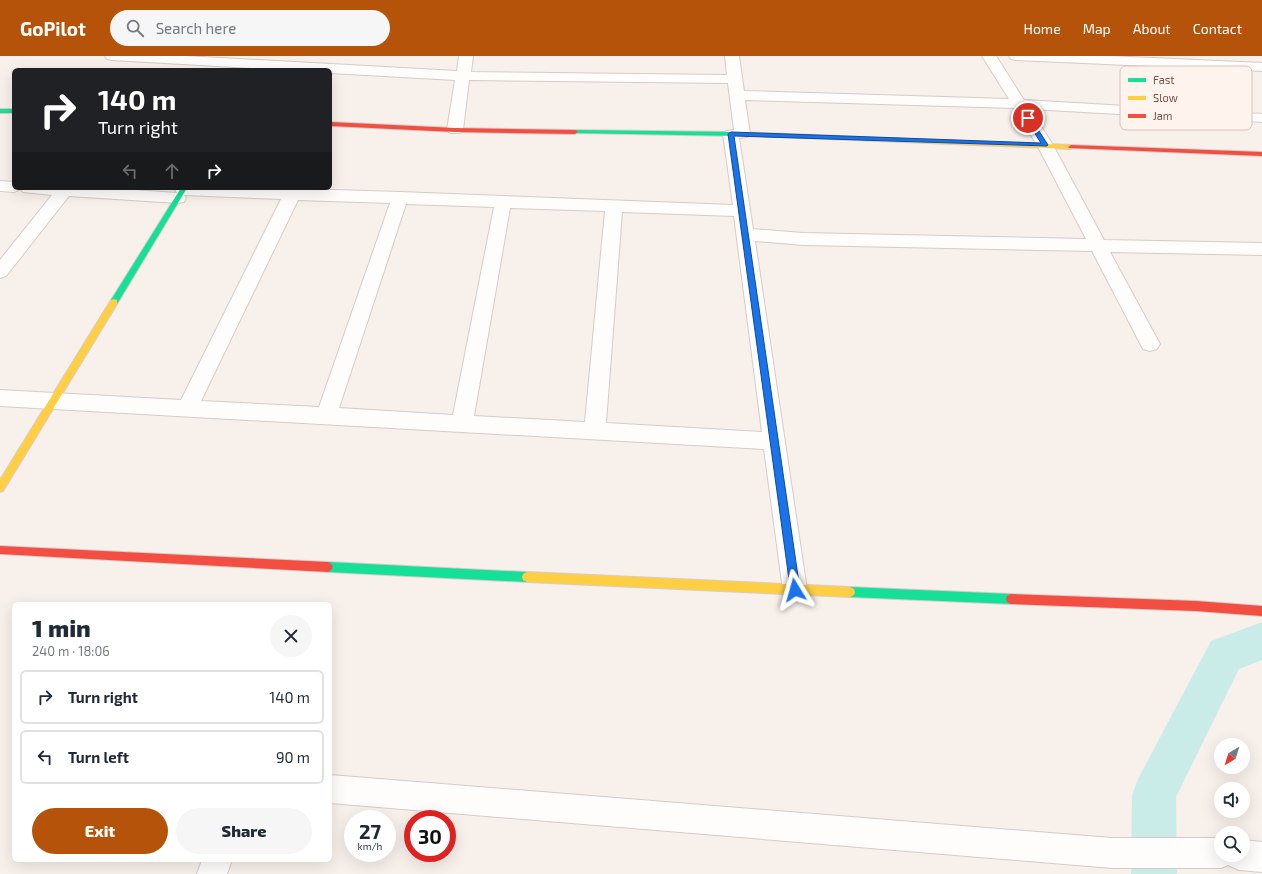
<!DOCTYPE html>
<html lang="en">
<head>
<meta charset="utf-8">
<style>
  :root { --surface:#fff; --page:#f6f6f7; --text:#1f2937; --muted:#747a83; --line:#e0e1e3; --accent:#b45309 }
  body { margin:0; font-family:"Exo 2",sans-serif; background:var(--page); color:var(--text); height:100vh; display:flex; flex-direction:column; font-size:15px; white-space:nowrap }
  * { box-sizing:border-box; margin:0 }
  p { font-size:13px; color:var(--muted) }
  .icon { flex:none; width:22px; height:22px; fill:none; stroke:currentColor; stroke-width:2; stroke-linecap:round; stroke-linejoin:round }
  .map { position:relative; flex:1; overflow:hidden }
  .drawer { position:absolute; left:12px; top:546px; width:320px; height:260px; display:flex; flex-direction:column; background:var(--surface); border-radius:6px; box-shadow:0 4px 16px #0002 }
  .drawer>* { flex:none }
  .guide { position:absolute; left:12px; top:12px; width:320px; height:122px; border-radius:6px; box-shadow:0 4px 16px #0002; background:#202124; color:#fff; overflow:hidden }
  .needle { width:26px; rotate:218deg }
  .buttons { position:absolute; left:1214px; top:682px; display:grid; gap:8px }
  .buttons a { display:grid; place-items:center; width:36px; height:36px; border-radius:50%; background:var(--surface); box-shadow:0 4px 16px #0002; font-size:20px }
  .speed { position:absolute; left:344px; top:754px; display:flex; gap:8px; font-size:20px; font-weight:700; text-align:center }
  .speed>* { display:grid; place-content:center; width:52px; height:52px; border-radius:50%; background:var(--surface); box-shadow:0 4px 16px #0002; line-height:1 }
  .speed small { font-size:10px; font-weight:400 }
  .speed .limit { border:6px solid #d22; background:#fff; color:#111 }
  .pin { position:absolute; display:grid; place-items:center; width:34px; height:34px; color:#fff; margin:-17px; border:2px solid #fff; border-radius:50%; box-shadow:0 1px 4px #0007 }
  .me { position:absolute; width:44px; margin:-22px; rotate:352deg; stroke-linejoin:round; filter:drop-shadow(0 0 3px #0008) }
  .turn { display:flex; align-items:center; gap:14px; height:84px; padding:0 20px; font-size:18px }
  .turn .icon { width:52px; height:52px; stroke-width:2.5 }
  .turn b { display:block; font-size:28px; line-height:34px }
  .lanes { display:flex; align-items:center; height:38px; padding:0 20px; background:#0003; justify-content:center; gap:20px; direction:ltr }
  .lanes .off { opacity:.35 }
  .round { display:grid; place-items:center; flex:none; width:42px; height:42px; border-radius:21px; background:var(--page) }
  .overview { display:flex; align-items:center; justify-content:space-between; height:68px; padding:0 20px }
  h1 { font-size:24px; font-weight:800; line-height:30px }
  .button { display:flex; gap:8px; margin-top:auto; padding:8px 20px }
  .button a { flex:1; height:46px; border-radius:24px; background:var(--accent); color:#fff; font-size:16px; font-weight:800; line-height:46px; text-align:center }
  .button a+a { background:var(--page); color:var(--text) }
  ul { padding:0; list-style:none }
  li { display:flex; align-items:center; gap:12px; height:54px; margin:0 8px 6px; padding:0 12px; border:2px solid var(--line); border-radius:6px }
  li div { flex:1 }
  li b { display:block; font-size:15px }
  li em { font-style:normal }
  header { display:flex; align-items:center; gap:24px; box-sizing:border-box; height:56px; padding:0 20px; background:var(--accent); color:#fff }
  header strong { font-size:19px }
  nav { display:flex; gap:22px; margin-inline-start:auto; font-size:14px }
  .search { width:280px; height:36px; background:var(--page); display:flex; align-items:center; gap:10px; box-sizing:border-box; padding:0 14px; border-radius:22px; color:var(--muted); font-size:15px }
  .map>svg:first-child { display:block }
</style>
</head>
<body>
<header>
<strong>GoPilot</strong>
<div class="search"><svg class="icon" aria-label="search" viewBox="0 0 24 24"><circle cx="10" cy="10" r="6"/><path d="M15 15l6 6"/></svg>Search here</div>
<nav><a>Home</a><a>Map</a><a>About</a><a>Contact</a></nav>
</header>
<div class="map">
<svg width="1262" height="818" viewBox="0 0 1262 818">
  <rect width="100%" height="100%" fill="#f8f0eb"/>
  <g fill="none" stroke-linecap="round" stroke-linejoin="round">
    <!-- canal -->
    <path fill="#caece8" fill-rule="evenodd" d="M1262 566V604L1239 613 1176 741 1177 818H1131L1132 739 1138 723 1211 585Z"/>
    <defs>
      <path id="street" d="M105 0H185L457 15 459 0H473L471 16 727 19 725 0H739L744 35 1009 43 982 0H996L1024 44 1262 58V66L1030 53 1053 89 1104 184 1262 187V199L1110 196 1160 288 1157 293 1150 295 1143 293 1092 195 803 189 755 185 807 534 804 542 795 545 786 542 783 534 764 393 0 350V334L181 344 281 143 184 139 186 142 184 146 178 147 69 140 6 220 0 222V204L52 139 23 136 21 133 14 136 0 135V125L14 126V132H106L177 137 175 134 176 132H268L400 136 733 149 723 78 726 75 734 74 728 27 469 24 463 74 460 77H450L447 74 455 24 330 17V14H284L112 4 107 3ZM745 44 1014 52 1037 89 1086 183 803 177 753 173 739 82 747 81 750 78ZM298 144 390 147 319 351 201 345ZM406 148 494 151 453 359 339 352ZM510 152 605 155 585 366 474 360ZM622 156 734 160 762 376 606 367Z
        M1009 0H1109L1262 7V15L1016 4 1011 3Z
        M330 719 1112 782H1221V799H1243V784L1262 786V816L1239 814 1228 809 1221 812H1112L330 747Z
        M202 804H232L227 818H197Z"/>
      <path id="fast" d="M0 53H14V57H0Z
        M575 74 737 76 740 78 737 80 573 77 572 76Z
        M181 132H187L117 248H111V244Z
        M328 506 527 516 531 518 532 521 531 524 527 526 328 516 325 514 323 511 325 508Z
        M850 531 1011 538 1015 540 1016 543 1015 546 1011 548 850 541 846 539 845 536 846 533Z"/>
      <path id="slow" d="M737 76 1071 89 1074 91 1071 93 735 79 734 78Z
        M114 243 117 244V248L3 435 0 436V424L111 244Z
        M527 516 850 531 854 533 855 536 854 539 850 541 527 526 523 524 522 521 523 518Z"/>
      <path id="jam" d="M330 66 455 72 575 74 578 76 575 78 455 76 330 70Z
        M1071 89 1262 96V100L1069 92 1068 91Z
        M0 490 328 506 331 508 333 511 331 514 328 516 0 498Z
        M1011 538 1196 545 1262 550V560L1196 555 1011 548 1007 546 1006 543 1007 540Z"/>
    </defs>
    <!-- street casing -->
    <use href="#street" stroke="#d6cbc8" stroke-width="2"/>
    <!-- fast casing -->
    <use href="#fast" stroke="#d9ccc9" stroke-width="2"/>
    <!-- slow casing -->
    <use href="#slow" stroke="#d9ccc9" stroke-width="2"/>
    <!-- jam casing -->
    <use href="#jam" stroke="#d9ccc9" stroke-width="2"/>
    <!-- street -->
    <use href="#street" fill="#fefdfc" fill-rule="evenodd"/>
    <!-- fast -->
    <use href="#fast" fill="#16e098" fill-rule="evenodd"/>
    <!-- slow -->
    <use href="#slow" fill="#ffcf43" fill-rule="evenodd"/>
    <!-- jam -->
    <use href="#jam" fill="#f24e42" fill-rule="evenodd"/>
  </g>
  <!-- route -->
  <path fill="#1a73e8" stroke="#114b97" d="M1026 61H1030L1048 89 1047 90 734 80 800 534 798 538H791L728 78 731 76 1041 87 1025 62Z"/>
  <!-- legend -->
  <rect x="1120" y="10" width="132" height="64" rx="6" fill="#fff4ed" stroke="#d7c2bb" stroke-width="1"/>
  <rect x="1128" y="22" width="18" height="4" fill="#16e098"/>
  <rect x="1128" y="40" width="18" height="4" fill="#ffcf43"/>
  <rect x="1128" y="58" width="18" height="4" fill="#f24e42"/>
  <g font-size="11" fill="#794f47">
    <text x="1153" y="28">Fast</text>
    <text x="1153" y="46">Slow</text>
    <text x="1153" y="64">Jam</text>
  </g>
</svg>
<div class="buttons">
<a><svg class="needle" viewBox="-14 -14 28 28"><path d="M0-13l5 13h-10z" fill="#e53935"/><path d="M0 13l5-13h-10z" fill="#747a83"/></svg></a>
<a><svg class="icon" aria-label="sound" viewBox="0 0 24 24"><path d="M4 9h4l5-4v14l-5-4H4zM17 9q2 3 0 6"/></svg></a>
<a><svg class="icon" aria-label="search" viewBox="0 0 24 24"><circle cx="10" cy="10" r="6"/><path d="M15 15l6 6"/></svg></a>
</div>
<div class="speed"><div>27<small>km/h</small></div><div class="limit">30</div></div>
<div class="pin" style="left:1028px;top:62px;background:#d93025"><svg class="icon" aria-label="arrive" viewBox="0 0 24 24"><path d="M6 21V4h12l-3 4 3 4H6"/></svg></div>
<svg class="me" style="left:795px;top:534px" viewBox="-20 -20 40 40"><path d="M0-17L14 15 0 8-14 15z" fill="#1a73e8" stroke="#fff" stroke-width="4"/></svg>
<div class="guide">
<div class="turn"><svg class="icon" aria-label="right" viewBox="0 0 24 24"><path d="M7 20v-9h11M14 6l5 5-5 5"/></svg><div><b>140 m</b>Turn right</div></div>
<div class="lanes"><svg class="icon off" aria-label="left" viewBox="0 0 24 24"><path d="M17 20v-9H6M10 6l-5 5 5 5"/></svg><svg class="icon off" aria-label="ahead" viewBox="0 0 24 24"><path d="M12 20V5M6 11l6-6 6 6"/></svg><svg class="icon" aria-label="right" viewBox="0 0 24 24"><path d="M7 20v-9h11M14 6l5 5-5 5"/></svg></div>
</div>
<section class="drawer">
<div class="overview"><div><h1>1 min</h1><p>240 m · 18:06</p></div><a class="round"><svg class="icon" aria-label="close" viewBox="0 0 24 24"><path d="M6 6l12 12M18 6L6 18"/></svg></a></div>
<ul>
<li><svg class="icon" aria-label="right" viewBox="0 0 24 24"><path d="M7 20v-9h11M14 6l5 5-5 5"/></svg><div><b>Turn right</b></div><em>140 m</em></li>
<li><svg class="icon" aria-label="left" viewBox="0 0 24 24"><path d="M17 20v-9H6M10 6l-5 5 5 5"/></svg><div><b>Turn left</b></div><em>90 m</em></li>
</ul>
<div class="button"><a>Exit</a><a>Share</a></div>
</section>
</div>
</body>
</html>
